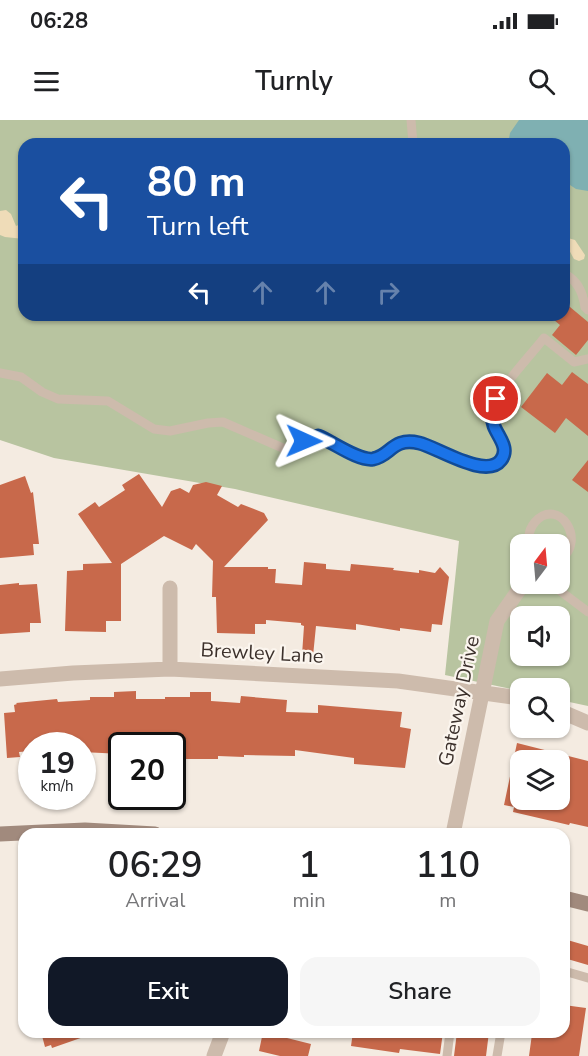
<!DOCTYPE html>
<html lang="en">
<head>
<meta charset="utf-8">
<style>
  :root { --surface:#fff; --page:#f6f6f6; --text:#202124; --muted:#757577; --accent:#111827 }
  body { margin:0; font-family:"Nunito Sans",sans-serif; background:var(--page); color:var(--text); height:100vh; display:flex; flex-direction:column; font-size:22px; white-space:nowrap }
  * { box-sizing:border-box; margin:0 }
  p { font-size:20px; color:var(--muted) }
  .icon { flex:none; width:33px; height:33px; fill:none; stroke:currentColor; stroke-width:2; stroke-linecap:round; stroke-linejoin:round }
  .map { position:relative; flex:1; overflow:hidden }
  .panel { position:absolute; left:18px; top:708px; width:552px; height:210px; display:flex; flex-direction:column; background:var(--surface); border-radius:18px; box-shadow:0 2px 4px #0004 }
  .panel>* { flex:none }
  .banner { position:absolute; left:18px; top:18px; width:552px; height:183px; border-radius:18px; box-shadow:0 2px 4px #0004; background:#1a4fa0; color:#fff; overflow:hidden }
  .needle { width:39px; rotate:16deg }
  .controls { position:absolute; left:510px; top:414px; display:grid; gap:12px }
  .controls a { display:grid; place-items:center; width:60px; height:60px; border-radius:12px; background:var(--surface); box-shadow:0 2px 4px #0004; font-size:30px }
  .speed { position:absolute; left:18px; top:612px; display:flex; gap:12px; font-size:30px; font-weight:700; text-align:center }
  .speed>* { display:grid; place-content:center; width:78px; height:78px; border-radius:50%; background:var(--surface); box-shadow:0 2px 4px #0004; line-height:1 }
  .speed small { font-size:15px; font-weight:400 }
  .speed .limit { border:3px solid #111; border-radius:9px; background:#fff; color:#111 }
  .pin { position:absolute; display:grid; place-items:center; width:51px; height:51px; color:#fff; margin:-26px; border:3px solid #fff; border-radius:50%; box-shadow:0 2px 6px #0007 }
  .me { position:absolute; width:66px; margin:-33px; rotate:91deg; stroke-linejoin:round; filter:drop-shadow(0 0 4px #0008) }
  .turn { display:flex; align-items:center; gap:21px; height:126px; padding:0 30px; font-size:27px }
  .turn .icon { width:78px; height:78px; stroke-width:2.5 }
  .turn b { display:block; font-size:42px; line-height:51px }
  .lanes { display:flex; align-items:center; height:57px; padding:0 30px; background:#0003; justify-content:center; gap:30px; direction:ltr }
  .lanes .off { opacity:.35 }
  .eta { display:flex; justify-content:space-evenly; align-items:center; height:102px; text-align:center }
  .eta b { font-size:36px; font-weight:600; line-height:42px }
  .cta { display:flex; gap:12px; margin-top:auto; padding:12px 30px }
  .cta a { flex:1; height:69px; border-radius:18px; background:var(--accent); color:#fff; font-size:24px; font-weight:600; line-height:69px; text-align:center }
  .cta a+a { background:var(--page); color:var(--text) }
  .status { display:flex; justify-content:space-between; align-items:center; height:42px; padding:0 30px; background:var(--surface); direction:ltr }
  .status svg { height:16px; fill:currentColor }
  header { display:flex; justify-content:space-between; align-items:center; height:78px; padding:0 30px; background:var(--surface); font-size:27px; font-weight:600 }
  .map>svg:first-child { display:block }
</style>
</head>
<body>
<div class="status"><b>06:28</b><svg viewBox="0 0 49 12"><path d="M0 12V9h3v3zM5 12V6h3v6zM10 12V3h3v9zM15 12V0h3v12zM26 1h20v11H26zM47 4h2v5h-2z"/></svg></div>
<header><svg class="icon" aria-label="menu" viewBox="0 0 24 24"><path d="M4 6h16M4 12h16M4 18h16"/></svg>Turnly<svg class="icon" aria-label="search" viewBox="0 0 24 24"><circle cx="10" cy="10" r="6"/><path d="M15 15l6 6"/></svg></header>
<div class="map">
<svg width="588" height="936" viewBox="0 0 588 936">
  <rect width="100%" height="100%" fill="#f4ebe1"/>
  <!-- green -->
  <path fill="#b8c4a0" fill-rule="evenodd" d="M0 0H588V586L560 580V568H520V571L445 555 459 421 235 369 54 338 0 320ZM24 24H564V195H24ZM520 424H560V464H520ZM520 496H560V536H520Z"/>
  <!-- sand -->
  <path fill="#efdcb8" d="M6 90 11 94 16 106 21 104 24 95V119L5 117 0 115V91Z
    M564 117 575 120 585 135 584 139 579 141 574 139 568 128 564 127Z"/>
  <!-- water -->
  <path fill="#7fb0b2" d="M519 0H588V71L576 69 564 61V24H508L510 13Z"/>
  <!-- building -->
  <path fill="#c8694b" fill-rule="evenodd" d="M564 182 588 202V220L576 235 552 215 560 205 548 195H564Z
    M572 252 588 264V316L566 298 555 313 521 287 547 253 562 265Z
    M588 340V372L572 360Z
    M139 354 162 387 171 371 180 368 189 373 193 365 206 362 222 366 217 375 238 387 241 384 264 393 268 400 224 447H268V449H276L275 463 302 465 304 442 326 444V449L350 451 351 444 394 448 393 450 419 453V450L435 453 440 447 449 457 442 505 432 504 431 512 400 508V511L356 504V510L316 506 313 536 302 535 304 506 301 505V503L266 500V504H255V514L217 513 216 477H212L213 441 196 424 192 430 164 416 121 444V501H106V512L65 511 67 451 83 450V444L112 443 78 394 95 382 99 387 125 370 122 365Z
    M25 356 31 373 33 372 39 424H33L34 435 0 438V365Z
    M19 463V465L37 464 41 503H30V512L0 514V465Z
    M136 571V579H165V577H190V572H211V581L240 583 241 576 287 580 286 592 318 593V585L402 592 400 607 411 609 405 648 354 644V638L295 630V636L244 635V637L218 636V639H172V626H122V634L82 632V626H32V631L19 632 20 637 7 638 4 593 15 592 14 585 17 584 16 583 57 579 58 582 90 580V577H114V572Z
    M517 623 588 641V707L570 703 569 705 513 692 514 687 504 685ZM520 640H560V680H520Z
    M564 819 588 826V845L564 838Z
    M564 885 586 888 579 936H529L532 914 564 912Z
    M41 912H91L92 914 52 928 51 925 45 927Z
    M263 912 311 924 308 936H280L259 931Z
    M353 912H378L414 917V912H443L440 934 400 929 399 933 351 926Z
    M457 912H489L486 936H454Z"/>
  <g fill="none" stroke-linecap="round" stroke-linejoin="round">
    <!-- lane -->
    <path stroke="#cdbbac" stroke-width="9" d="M411 0 413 24
      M564 154C578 160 583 173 585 187L588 190
      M0 253 21 257 42 272 58 279 108 281 154 309 170 311 208 303 223 302 285 329C298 329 306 318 319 316 333 322 358 341 373 339 391 337 392 317 419 323 437 327 486 359 501 341 512 327 489 307 493 289 496 271 532 234 544 218L574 242 588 239
      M530 424C528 417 529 409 535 402 558 376 588 420 560 440
      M551 464 588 492
      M564 851 588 858
      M447 936 450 912
      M497 936 501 912"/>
    <!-- street -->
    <path stroke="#cdbbac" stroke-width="15" d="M170 468V549
      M0 559 73 553 170 549 398 561 520 578
      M560 591 588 603
      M453 714 497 501 523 464
      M214 936 223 912"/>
    <!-- secondary -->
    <path stroke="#a18a7d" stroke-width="15" d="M0 714 85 710 155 714
      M564 778 588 784"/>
  </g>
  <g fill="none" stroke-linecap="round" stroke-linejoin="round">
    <defs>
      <path id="route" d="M304 321 318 316C333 322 358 341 373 339 391 336 392 317 419 323 437 327 486 360 501 340 510 328 498 317 494 306 491 297 493 289 496 279"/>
    </defs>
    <!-- route casing -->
    <use href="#route" stroke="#114b97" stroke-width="15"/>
    <!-- route -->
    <use href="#route" stroke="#1a73e8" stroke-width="10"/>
  </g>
  <g text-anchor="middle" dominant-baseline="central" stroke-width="4.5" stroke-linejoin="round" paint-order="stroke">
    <!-- street labels -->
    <g font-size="20" fill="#3b302b" stroke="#fbf5ee">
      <text transform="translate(262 533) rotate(3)">Brewley Lane</text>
      <text transform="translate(459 581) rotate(-78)">Gateway Drive</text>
    </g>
  </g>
</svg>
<div class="controls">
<a><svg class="needle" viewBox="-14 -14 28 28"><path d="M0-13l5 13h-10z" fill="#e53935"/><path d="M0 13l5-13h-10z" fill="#757577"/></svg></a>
<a><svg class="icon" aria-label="sound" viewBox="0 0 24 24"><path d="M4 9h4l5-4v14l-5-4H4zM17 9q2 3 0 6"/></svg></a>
<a><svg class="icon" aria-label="search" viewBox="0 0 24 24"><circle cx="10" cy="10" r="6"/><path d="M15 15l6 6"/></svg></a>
<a><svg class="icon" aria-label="layers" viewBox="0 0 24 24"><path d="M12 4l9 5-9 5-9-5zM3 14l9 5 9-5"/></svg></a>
</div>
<div class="speed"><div>19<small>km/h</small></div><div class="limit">20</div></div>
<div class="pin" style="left:496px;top:279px;background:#d93025"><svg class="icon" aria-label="arrive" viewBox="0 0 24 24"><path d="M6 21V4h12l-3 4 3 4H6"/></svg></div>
<svg class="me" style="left:304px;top:321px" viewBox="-20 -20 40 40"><path d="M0-17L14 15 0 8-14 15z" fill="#1a73e8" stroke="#fff" stroke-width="4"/></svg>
<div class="banner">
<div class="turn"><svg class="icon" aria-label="left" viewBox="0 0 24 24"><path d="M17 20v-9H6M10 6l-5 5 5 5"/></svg><div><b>80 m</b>Turn left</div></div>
<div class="lanes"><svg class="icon" aria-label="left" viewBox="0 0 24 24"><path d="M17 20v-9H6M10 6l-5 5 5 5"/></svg><svg class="icon off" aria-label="ahead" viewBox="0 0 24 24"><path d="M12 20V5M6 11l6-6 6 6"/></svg><svg class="icon off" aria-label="ahead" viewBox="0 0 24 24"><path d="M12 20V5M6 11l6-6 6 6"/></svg><svg class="icon off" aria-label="right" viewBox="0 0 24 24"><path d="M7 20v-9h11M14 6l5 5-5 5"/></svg></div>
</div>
<section class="panel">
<div class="eta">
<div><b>06:29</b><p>Arrival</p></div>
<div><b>1</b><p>min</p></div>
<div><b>110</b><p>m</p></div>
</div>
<div class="cta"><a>Exit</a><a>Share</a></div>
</section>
</div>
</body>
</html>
